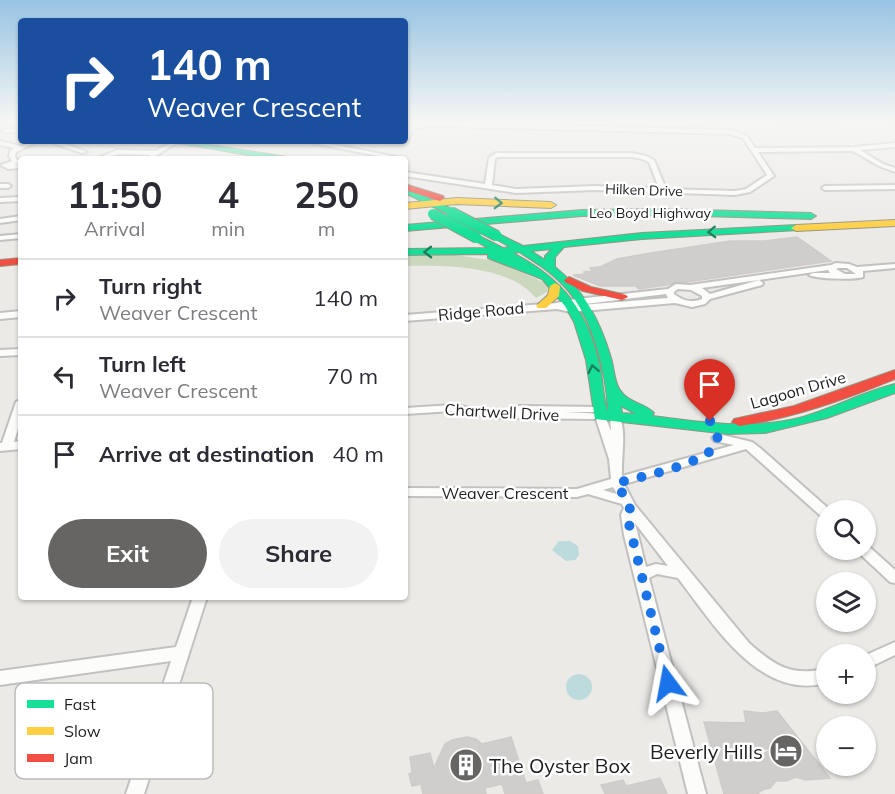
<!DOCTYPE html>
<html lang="en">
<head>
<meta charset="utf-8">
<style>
  :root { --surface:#fff; --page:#f2f2f3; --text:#2b2b33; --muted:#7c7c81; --line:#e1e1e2; --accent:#666564 }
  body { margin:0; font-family:Mulish,sans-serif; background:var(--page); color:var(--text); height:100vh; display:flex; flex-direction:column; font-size:22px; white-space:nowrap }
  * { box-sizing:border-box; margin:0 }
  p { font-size:20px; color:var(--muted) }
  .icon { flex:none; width:33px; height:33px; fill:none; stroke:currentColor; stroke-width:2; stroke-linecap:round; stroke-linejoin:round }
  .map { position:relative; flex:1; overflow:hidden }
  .details { position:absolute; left:18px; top:156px; width:390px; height:444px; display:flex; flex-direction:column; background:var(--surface); border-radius:6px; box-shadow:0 2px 4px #0004 }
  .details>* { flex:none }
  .guide { position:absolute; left:18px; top:18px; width:390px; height:126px; border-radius:6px; box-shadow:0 2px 4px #0004; background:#1a4fa0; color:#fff; overflow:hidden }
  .controls { position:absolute; left:816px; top:500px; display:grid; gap:12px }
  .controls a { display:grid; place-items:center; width:60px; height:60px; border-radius:50%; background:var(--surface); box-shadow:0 2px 4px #0004; font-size:30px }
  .pin { position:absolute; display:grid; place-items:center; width:51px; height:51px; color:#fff; margin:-62px -26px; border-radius:50% 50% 50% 0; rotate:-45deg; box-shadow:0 0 6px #0007 }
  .pin .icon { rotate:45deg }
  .me { position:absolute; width:66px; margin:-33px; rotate:347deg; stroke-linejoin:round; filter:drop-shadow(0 0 4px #0008) }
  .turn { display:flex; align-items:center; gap:21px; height:126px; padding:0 30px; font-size:27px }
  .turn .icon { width:78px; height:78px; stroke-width:2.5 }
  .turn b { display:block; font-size:42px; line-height:51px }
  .eta { display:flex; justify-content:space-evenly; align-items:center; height:102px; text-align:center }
  .eta b { font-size:36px; font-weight:700; line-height:42px }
  .cta { display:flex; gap:12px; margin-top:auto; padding:12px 30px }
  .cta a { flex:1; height:69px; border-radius:36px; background:var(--accent); color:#fff; font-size:24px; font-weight:700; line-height:69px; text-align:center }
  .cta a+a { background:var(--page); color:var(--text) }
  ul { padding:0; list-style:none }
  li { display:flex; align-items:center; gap:18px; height:78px; padding:0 30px; border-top:2px solid var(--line) }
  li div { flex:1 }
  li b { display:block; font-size:22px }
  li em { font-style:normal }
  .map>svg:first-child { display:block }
</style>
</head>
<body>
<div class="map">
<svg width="895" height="794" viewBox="0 0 895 794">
  <rect width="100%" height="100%" fill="#eceae7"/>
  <!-- forest -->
  <path fill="#cbd8be" d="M455 255 496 261 543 282 548 288 547 292 536 298C509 265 445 265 405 266V256Z"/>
  <!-- water -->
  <path fill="#bddbdc" d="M559 541H570L578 546 579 555 575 560 566 561 552 550Z
    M566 687a13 13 0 1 1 26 0a13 13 0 1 1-26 0Z"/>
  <!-- building -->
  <path fill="#d0cecc" stroke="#cfcbc8" stroke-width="1.5" fill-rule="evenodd" d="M797 237 831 261 639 289 636 286H600L573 275 585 274 584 272 593 271 590 268 605 266 604 265 617 259 645 254 730 241H765Z
    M744 711 763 713 777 711 830 778 806 780 796 777 786 781H776L770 788 762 790 758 794H724L704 722 746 723ZM739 743 771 750 745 764Z
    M467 737 476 739 482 744 511 737 526 783 538 780 543 794H505L502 784 485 788 486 794H423L421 784 412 786 409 774 412 773 410 757 430 753 434 768 445 744 452 740Z
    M660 778 667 794H605L601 785 623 780 626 786Z"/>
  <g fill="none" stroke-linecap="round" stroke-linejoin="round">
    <defs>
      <path id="street" d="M429 122 731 130 747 136 755 148 854 147 895 143V147L860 150 883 164 895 168V172L879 166 853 151 758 152 774 176 750 192 735 195 595 190 516 193 405 176V172L485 184 489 158 496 153H632L646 156 654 160 666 189 735 191 746 189 767 175 743 138 730 134 429 126 413 129 407 142H403L402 141H405V135L409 127ZM497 157H632L642 159 649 162 659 188 595 186 516 189 492 185 495 159Z
        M777 122H832L829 124Z
        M890 122H895V125Z
        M5 129H21V133L3 132 2 131Z
        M0 141 20 146 32 141H40L16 152 15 156 17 160 21 159V163L13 165 21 164V168L8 169 1 165 12 161 9 156 10 151 14 148 0 145Z
        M48 141H57L87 152 82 153Z
        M173 141H180L152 158 149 156 150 155 118 154 105 159H96L117 150 156 151Z
        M302 141H315L402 158 394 159Z
        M0 184H8L11 186 8 188H0Z
        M895 185V189L825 190 822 188 825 186Z
        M21 197V201L0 202V198Z
        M21 216V220L0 223V219Z
        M21 234V238L0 240V236Z
        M836 263 849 264 857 267 895 264V268L863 271V277C854 280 816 279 809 275L813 273H830L828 270 702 288 710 294 759 280 763 283 762 285 710 299 705 304 692 307 675 303 571 312 557 309 405 321V315L557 303 568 300 668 289 676 284 690 285 831 265ZM838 268H847L856 274H845L836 269ZM678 289 691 290 702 296V299C691 303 683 301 674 294V292ZM666 294 668 298 568 306H569Z
        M21 311V317L0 319V313Z
        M21 349V355L0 356V350Z
        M21 399V419L14 442 21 441V449L0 451V443H2L16 402Z
        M453 405 496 412H517L514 409 519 406 603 407 604 409 603 411 599 412H565L604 414 611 431 610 416 611 414H619C627 433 621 456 622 476L734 445 714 441 712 438 718 434 752 442 760 448 830 510H826V518L822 517 746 449 624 484 635 505 749 643C776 667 791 676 826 669V683C759 701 713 623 678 578L657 574 649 578 706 794H688L624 535 621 515 624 508 622 504 588 494 577 497 405 496V488L577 489 611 479 609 459 596 419 496 418 453 411 405 414V408ZM613 487 617 494 603 490ZM635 523 668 566 656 564 646 567Z
        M866 544 895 570V583L890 582 859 553 857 549H866Z
        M193 597H207L144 794H126L171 661 0 685V671L176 647Z
        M895 642V655L866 669V655Z"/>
      <path id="fast" d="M165 141H184L288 157 292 159H272Z
        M405 187 454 210 456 212 448 214 405 193Z
        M663 209 811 213 816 216 811 219 663 215 582 216 405 231V225L582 210Z
        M796 225 801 228 799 230 642 239 564 247 555 257V267C585 291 601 323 611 358 614 367 614 382 620 390 628 403 645 403 654 413L652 416C702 422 749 430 799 418 832 409 862 392 895 384V393L827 418 765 433 728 434 595 419 586 360 574 322 565 306 542 279 488 258V254L405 255V249L488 248 474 240 472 238 477 235 503 248 510 247 494 238 492 236 497 233 523 246 642 233ZM552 249 545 256V260L531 251ZM519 252C535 262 551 272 564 286 593 317 606 370 608 412 603 401 603 380 600 367 588 311 563 279 513 253ZM621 406 636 414 622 413Z"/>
      <path id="slow" d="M457 198 551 202 556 205 551 208 457 204 405 209V203Z
        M895 220V226L796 231 791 228 796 225Z
        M555 283 560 286 559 296 546 308H538L536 306 548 295 550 286Z"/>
      <path id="jam" d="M405 184 443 196 444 198 440 201 405 190Z
        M21 258V264L0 266V260Z
        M569 277 591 287 626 295 628 297 622 300 583 291 565 282 564 280Z
        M895 370V379C844 400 793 418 739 426L732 422 734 419 794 406Z"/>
    </defs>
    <!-- street casing -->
    <use href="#street" stroke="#c2c1bf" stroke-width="4"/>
    <!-- fast casing -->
    <use href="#fast" stroke="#959481" stroke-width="2"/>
    <!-- slow casing -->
    <use href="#slow" stroke="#959481" stroke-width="2"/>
    <!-- jam casing -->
    <use href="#jam" stroke="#959481" stroke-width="2"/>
    <!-- street -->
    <use href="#street" fill="#fcfcfb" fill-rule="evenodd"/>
    <!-- fast -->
    <use href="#fast" fill="#16e098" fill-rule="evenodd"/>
    <!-- slow -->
    <use href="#slow" fill="#ffcf43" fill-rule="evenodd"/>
    <!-- jam -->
    <use href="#jam" fill="#f24e42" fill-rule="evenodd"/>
    <defs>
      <path id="fast-bridge" d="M451 212 497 236
        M433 214 477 238"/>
    </defs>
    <!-- fast-bridge casing -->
    <use href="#fast-bridge" stroke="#959481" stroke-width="12" stroke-linecap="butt"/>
    <!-- fast-bridge -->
    <use href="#fast-bridge" stroke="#16e098" stroke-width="10"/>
  </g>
  <!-- one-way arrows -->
  <defs><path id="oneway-chevron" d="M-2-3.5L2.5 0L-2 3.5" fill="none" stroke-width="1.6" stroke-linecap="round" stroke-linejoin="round" transform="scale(1.5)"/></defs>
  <g stroke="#1a7f5b">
    <use href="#oneway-chevron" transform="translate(498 203) rotate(2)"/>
    <use href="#oneway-chevron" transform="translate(712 232) rotate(178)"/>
    <use href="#oneway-chevron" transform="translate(428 252) rotate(179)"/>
    <use href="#oneway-chevron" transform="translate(593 369) rotate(-101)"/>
  </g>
  <!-- sky -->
  <linearGradient id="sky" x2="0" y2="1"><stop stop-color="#97c4e3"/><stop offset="0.52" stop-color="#f6f6f4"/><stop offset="1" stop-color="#f6f6f4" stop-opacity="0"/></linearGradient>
  <rect width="895" height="233" fill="url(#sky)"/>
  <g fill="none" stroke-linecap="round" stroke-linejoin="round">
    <!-- route -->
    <path stroke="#1a73e8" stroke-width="10" stroke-dasharray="0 18" d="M668 683 628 520 627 515 630 508 617 483C639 477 708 464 717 443 720 437 712 427 710 421"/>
  </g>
  <!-- icons -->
  <defs>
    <symbol id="hotel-disc" viewBox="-11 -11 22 22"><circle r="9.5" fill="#666564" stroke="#fff"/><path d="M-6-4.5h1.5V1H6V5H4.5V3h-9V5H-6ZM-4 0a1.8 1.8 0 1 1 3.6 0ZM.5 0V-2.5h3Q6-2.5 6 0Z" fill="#fff"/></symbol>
    <symbol id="building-disc" viewBox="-11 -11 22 22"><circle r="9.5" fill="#666564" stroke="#fff"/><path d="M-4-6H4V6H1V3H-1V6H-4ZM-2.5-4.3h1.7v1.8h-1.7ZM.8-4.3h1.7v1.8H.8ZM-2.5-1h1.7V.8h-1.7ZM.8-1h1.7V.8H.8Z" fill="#fff"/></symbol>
  </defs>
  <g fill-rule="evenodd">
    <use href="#hotel-disc" x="767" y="732" width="38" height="38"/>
    <use href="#building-disc" x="447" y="746" width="38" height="38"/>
  </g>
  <g text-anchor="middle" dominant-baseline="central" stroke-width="5" stroke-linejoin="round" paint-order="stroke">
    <!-- far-street labels -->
    <g font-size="14" fill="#1e1e1e" stroke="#fff">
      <text transform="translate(644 190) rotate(2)">Hilken Drive</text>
      <text x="650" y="213">Leo Boyd Highway</text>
    </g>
    <!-- street labels -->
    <g font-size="16" fill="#1e1e1e" stroke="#fff">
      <text transform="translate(481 311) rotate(-5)">Ridge Road</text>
      <text transform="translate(798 390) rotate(-16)">Lagoon Drive</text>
      <text transform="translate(502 412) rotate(3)">Chartwell Drive</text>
      <text x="505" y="493">Weaver Crescent</text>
    </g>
    <!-- near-poi labels -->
    <g font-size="20" fill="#1e1e1e" stroke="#fff" text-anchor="end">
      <text x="763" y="751">Beverly Hills</text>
      <text x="489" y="765" text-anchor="start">The Oyster Box</text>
    </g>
  </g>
  <!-- legend -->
  <rect x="15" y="683" width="198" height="96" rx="9" fill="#fff" stroke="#bcbcbc" stroke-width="1.5"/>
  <rect x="27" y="700" width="27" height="8" fill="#16e098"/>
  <rect x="27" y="727" width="27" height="8" fill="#ffcf43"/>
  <rect x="27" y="754" width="27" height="8" fill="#f24e42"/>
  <g font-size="16" fill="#1e1e1e">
    <text x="64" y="710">Fast</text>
    <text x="64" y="737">Slow</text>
    <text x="64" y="764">Jam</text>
  </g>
</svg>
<div class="controls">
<a><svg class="icon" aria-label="search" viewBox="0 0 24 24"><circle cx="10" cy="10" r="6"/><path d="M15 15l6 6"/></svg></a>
<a><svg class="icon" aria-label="layers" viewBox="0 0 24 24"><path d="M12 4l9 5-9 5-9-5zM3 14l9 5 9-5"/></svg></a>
<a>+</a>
<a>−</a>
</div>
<div class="pin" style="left:710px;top:421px;background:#d93025"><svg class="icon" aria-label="arrive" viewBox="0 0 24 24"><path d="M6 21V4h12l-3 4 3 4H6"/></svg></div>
<svg class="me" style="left:668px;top:683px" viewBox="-20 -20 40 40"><path d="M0-17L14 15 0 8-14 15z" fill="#1a73e8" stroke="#fff" stroke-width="4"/></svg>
<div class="guide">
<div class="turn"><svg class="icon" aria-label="right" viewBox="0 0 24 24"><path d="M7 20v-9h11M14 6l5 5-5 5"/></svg><div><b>140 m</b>Weaver Crescent</div></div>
</div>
<section class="details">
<div class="eta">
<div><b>11:50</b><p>Arrival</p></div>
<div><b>4</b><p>min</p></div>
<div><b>250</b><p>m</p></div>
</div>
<ul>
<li><svg class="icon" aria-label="right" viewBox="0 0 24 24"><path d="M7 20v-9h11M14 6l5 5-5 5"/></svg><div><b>Turn right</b><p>Weaver Crescent</p></div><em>140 m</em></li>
<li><svg class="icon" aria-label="left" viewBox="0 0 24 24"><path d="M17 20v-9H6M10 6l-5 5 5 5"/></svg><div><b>Turn left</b><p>Weaver Crescent</p></div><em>70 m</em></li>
<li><svg class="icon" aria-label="arrive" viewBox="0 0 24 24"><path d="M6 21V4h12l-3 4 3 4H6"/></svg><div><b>Arrive at destination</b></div><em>40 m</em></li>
</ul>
<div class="cta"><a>Exit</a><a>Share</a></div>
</section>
</div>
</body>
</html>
